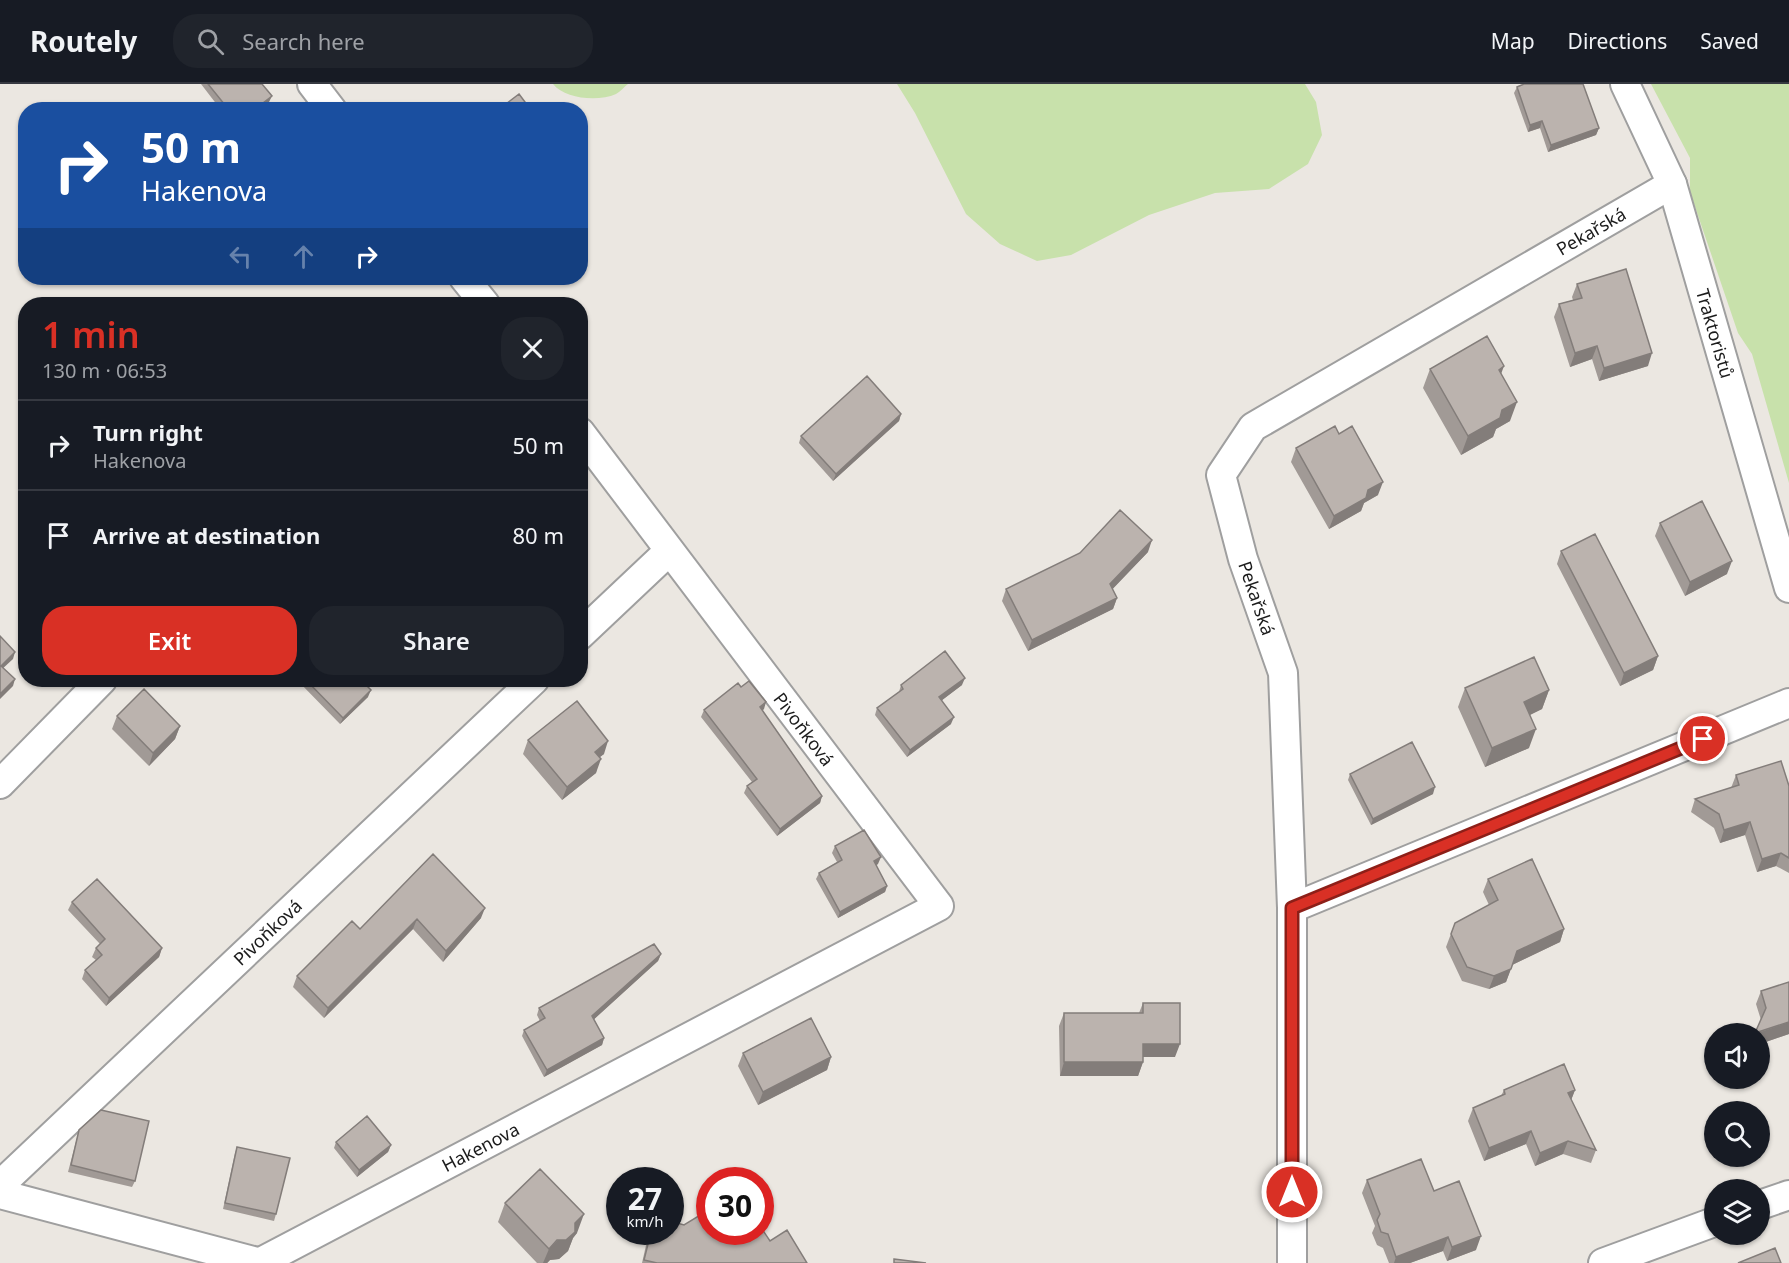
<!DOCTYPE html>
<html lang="en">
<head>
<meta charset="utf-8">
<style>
  :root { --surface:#171b24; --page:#20242c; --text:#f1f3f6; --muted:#9ea1a6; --line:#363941; --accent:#d93025 }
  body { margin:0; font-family:"Noto Sans",sans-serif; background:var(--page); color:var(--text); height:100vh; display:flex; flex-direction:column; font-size:22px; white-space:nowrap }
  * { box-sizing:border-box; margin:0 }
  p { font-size:20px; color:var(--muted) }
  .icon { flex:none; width:33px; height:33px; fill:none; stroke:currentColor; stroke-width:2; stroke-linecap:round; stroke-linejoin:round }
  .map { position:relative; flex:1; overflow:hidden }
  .drawer { position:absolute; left:18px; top:213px; width:570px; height:390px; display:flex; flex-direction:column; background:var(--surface); border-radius:24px; box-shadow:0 2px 4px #0004 }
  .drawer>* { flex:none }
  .top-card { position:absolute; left:18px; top:18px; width:570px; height:183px; border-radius:24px; box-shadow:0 2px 4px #0004; background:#1a4fa0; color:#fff; overflow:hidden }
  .buttons { position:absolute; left:1704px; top:939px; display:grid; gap:12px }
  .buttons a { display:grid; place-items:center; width:66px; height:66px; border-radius:50%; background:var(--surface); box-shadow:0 2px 4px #0004; font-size:30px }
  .speed { position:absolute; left:606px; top:1083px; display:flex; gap:12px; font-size:30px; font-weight:700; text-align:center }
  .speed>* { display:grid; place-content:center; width:78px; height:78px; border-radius:50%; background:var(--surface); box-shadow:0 2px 4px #0004; line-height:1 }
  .speed small { font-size:15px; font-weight:400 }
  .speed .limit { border:9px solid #d22; background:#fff; color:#111 }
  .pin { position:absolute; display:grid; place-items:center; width:51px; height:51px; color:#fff; margin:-26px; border:3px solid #fff; border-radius:50%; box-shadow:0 2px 6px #0007 }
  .me { position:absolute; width:66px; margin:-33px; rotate:0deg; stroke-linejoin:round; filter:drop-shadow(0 0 4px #0008) }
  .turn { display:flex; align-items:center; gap:21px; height:126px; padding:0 24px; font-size:27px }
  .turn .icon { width:78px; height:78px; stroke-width:2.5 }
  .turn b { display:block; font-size:42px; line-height:51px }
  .lanes { display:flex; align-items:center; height:57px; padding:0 24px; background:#0003; justify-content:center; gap:30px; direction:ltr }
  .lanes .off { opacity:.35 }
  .round { display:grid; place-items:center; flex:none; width:63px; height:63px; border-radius:24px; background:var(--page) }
  .summary { display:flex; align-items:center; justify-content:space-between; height:102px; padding:0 24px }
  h1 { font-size:36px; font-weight:600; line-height:45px; color:var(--accent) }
  .cta { display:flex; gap:12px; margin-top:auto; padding:12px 24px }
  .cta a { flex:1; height:69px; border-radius:24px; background:var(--accent); color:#fff; font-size:24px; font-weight:600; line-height:69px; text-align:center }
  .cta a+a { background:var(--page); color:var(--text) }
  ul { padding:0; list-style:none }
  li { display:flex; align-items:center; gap:18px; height:90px; padding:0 24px; border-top:2px solid var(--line) }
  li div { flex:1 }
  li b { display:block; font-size:22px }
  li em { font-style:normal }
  header { display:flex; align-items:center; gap:36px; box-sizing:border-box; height:84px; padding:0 30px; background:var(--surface); border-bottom:2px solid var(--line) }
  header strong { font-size:28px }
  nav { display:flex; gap:33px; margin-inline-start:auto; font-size:21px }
  .search { width:420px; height:54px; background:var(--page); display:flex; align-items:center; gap:15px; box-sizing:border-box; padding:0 21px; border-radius:24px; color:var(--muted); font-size:22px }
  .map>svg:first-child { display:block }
</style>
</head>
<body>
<header>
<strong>Routely</strong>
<div class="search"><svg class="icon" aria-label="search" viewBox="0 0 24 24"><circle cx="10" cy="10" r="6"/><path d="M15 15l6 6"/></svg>Search here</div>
<nav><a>Map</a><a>Directions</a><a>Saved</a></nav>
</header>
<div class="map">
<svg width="1789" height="1179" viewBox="0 0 1789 1179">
  <rect width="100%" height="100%" fill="#ebe7e1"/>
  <!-- grass -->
  <path fill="#c8e1ab" d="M553 0H628C624 3 620 8 616 10 598 18 565 15 553 0Z
    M897 0H1305L1316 18 1322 51 1308 80 1269 105 1215 109 1149 131 1071 171 1037 177 1000 160 966 130 915 29Z
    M1651 0H1789V399L1752 270 1738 249 1690 108V74Z"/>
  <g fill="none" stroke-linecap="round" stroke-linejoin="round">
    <defs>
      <g id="street">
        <path d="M312 0 332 26"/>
        <path id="s1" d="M1625 0 1672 100 1789 504"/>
        <path d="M464 194 485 220"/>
        <path d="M580 551 669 467"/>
        <path d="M0 700 102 596"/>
        <path d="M1292 824 1789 619"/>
        <path id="s2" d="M0 1101 534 596"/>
        <path d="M0 1110 261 1179"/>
        <path d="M1760 1121 1789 1111"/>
        <path id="s3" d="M259 1179 939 822 580 348"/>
        <path id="s4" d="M1292 1179V824L1283 589 1243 475 1221 391 1253 343 1672 100"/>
        <path d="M1603 1179 1714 1138"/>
      </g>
    </defs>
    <!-- street casing -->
    <use href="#street" stroke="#9f9f9f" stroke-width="32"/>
    <!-- street -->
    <use href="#street" stroke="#fff" stroke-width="28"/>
  </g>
  <!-- wall -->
  <path fill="#a19a96" d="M201 0H262L269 18 260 26H221Z
    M1517 3 1599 44 1596 51 1548 68 1540 44 1528 48 1514 9Z
    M1577 200 1648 282 1599 297 1592 275 1570 283 1554 233 1559 220 1573 216 1572 213Z
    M1430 285 1501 290 1510 337 1496 345 1493 353 1461 371 1423 304Z
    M901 330 899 337 833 397 799 359 801 352Z
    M1339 350 1378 411 1364 419 1361 427 1329 445 1291 378 1296 364Z
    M1660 439 1727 490 1685 512 1655 452Z
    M1561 467 1658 572 1653 586 1620 602 1557 480Z
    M1148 468 1112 505 1117 514 1113 525 1028 567 1002 517 1006 505Z
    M297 596H361L368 613 340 640Z
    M901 601H962L942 616 951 640 907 673 875 631 877 624 899 608Z
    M1465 604 1549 606 1542 625 1530 631 1529 664 1485 683 1458 623Z
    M764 625 762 626 822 712 820 719 777 752 744 709 747 702 752 698 701 633 704 626Z
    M117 632 180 642 175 655 149 682 112 645Z
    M528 656 604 670 599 673 596 689 562 716 523 670Z
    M1350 690 1433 710 1371 741 1348 696Z
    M1736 691 1789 702V789L1776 782 1757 788 1745 751 1720 759 1714 744 1691 728 1695 715 1731 704Z
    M835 762 878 780 876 781 887 802 885 808 838 834 816 795 819 789 837 778 832 769Z
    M433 770 481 834 443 878 413 845 324 934 293 903 297 892 360 845Z
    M1488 795 1564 845 1560 858 1512 881 1506 898 1489 905 1462 897 1446 863 1455 839 1489 821 1483 808Z
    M72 818 162 864 159 873 106 922 82 895 85 886 96 876 92 873 96 864 100 860 68 826Z
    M661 870 658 877 594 935 604 954 602 961 544 993 522 952 524 946 540 937 537 931 539 924Z
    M1789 898V950L1760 960 1761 936 1756 920 1761 907Z
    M1143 919 1175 973H1143V978L1138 992H1060L1059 942 1064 929H1139Z
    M743 969 831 973 827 986 758 1021 738 982Z
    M1504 1006H1575L1571 1016 1596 1066 1591 1079 1563 1070 1535 1082 1526 1060 1484 1077 1468 1037 1473 1024 1501 1012Z
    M79 1046 135 1097 132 1103 68 1088Z
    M336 1058 391 1061 388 1068 357 1093 334 1064Z
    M237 1063 276 1130 274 1137 223 1125 235 1069Z
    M1367 1096 1434 1107 1476 1166 1447 1177 1443 1167 1410 1179H1389L1383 1164 1377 1161 1372 1149 1375 1142 1362 1109Z
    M505 1119 577 1149 573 1154 568 1167 559 1175 550 1176 547 1179H537L498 1138Z
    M684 1141 770 1157 807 1179H642L649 1148H670Z"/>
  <!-- shaded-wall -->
  <path fill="#837d7a" d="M272 12 269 18 260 26H254Z
    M1542 37 1540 44 1528 48 1530 41Z
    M1599 44 1596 51 1548 68 1551 61Z
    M1597 262 1592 275 1570 283 1575 269Z
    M1652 269 1648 282 1599 297 1604 284Z
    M1504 282 1497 301 1499 286Z
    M1517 318 1510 337 1496 345 1493 353 1461 371 1468 352 1502 326Z
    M901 330 899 337 833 397 836 390Z
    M1383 398 1378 411 1364 419 1361 427 1329 445 1334 432 1368 406Z
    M1152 456 1148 468 1106 512 1110 500Z
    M1732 477 1727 490 1685 512 1690 498Z
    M1117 514 1113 525 1028 567 1032 556Z
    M15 568 13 575 0 587 1 582Z
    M1658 572 1653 586 1620 602 1624 589Z
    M965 594 962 601 937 620 939 613Z
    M15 595 13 602 0 615V610Z
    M371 606 368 613 340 640 343 634Z
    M1549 606 1542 625 1517 637 1524 618Z
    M766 618 764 625 758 630 760 623Z
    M954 633 951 640 907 673 910 666Z
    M180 642 175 655 149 682 153 669Z
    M1536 645 1529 664 1485 683 1492 664Z
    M608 657 604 670 590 681 595 668Z
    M601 675 596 689 562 716 567 703Z
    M1435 703 1433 710 1371 741 1373 735Z
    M822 712 820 719 777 752 780 745Z
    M1750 738 1745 751 1720 759 1724 746Z
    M1781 769 1776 782 1757 788 1762 775Z
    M881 773 878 780 871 784 874 777Z
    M887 802 885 808 838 834 840 828Z
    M485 824 481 834 443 878 446 867Z
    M417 835 413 845 324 934 328 924Z
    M1564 845 1560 858 1512 881 1517 867Z
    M162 864 159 873 106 922 109 914Z
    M661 870 658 877 590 939 592 932Z
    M1511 885 1506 898 1489 905 1494 892Z
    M1789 938V950L1760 960V950H1755Z
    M604 954 602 961 544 993 547 986Z
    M1143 960H1180L1175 973H1138Z
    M831 973 827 986 758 1021 763 1008Z
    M1064 978H1143L1138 992H1060Z
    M1575 1006 1570 1019 1568 1009Z
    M1531 1047 1526 1060 1484 1077 1489 1064Z
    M1568 1057 1563 1070 1535 1082 1540 1069Z
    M391 1061 388 1068 357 1093 359 1086Z
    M584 1130 577 1149 573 1154 568 1167 559 1175 550 1176 547 1179H543L549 1165Z
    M1481 1152 1476 1166 1447 1177 1452 1163Z
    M1448 1153 1443 1167 1410 1179H1394L1396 1173Z"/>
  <!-- building -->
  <path fill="#bbb3ae" stroke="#837d7a" stroke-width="1.5" d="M208 0H262L272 12 254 26H229Z
    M1524 0H1583L1599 44 1551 61 1542 37 1530 41 1517 3Z
    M519 10 531 26H498Z
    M1626 185 1652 269 1604 284 1597 262 1575 269 1559 220 1582 214 1577 200Z
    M1487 252 1504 282 1499 286 1517 318 1502 326 1500 334 1468 352 1430 285Z
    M867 292 901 330 836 390 801 352Z
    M1335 342 1339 350 1352 342 1383 398 1368 406 1366 414 1334 432 1296 364Z
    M1702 417 1732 477 1690 498 1660 439Z
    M1120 426 1152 456 1110 500 1117 514 1032 556 1006 505 1080 469Z
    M1595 450 1658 572 1624 589 1561 467Z
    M0 552 15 568 1 582 15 595 0 610Z
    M945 567 965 594 939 613 954 633 910 666 877 624 903 605 901 601Z
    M1534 573 1549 606 1524 618 1536 645 1492 664 1465 604Z
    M306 596H361L371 606 343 634Z
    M749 597 766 618 760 623 822 712 780 745 747 702 757 695 704 626 738 599 741 603Z
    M144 605 180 642 153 669 117 632Z
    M577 617 608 657 595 668 601 675 567 703 528 656Z
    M1412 658 1435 703 1373 735 1350 690Z
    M1781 677 1789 702V774L1781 769 1762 775 1750 738 1724 746 1719 730 1695 715 1739 701 1736 691Z
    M864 746 881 773 874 777 887 802 840 828 819 789 842 776 835 762Z
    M433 770 485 824 446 867 417 835 328 924 297 892 352 837 360 845Z
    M1532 775 1564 845 1517 867 1511 885 1494 892 1467 883 1451 850 1455 839 1498 816 1488 795Z
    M97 795 162 864 109 914 85 886 102 871 96 864 105 855 72 818Z
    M654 860 661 870 592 932 604 954 547 986 524 946 545 934 539 924Z
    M1789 898V938L1755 949 1766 924 1761 907Z
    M1143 919H1180V960H1143V978H1064V929H1143Z
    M811 934 831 973 763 1008 743 969Z
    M1564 980 1575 1006 1568 1009 1596 1066 1568 1057 1540 1069 1531 1047 1489 1064 1473 1024 1505 1010 1504 1006Z
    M101 1026 149 1037 135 1097 71 1081 79 1046Z
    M367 1032 391 1061 359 1086 336 1058Z
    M237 1063 290 1074 276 1130 225 1119Z
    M1421 1075 1434 1107 1459 1097 1481 1152 1452 1163 1448 1153 1396 1173 1388 1150 1381 1148 1377 1136 1380 1130 1367 1096Z
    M540 1085 584 1130 575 1139V1148L566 1156H557L549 1165 505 1119Z
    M710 1125V1148H760V1142L770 1157 787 1146 807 1179H657L644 1176 651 1148H670V1137L684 1141Z
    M1775 1164 1781 1179H1738Z
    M894 1175 926 1179H894Z"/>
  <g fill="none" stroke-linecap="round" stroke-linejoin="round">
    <defs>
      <path id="route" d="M1292 1108V824L1703 655"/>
    </defs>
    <!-- route casing -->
    <use href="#route" stroke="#8d1f18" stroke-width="15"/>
    <!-- route -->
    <use href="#route" stroke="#d93025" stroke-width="10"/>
  </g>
  <g text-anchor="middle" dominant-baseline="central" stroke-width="6" stroke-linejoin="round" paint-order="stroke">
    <!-- street labels -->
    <g font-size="18" fill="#1b1b1b" stroke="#fff">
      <text stroke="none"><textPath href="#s4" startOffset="1246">Pekařská</textPath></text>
      <text stroke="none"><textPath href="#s1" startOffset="266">Traktoristů</textPath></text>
      <text transform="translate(1257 514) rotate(71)">Pekařská</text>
      <text transform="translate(804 645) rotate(53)">Pivoňková</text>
      <text stroke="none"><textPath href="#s2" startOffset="368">Pivoňková</textPath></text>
      <text stroke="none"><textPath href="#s3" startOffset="250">Hakenova</textPath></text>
    </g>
  </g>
</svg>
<div class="buttons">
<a><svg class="icon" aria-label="sound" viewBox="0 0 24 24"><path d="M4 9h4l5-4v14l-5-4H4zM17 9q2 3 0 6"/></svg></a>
<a><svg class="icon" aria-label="search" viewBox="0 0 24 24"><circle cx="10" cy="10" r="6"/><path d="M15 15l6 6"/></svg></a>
<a><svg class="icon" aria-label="layers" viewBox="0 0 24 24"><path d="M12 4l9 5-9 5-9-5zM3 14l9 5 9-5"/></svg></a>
</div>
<div class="speed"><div>27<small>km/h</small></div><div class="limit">30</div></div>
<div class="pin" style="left:1703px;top:655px;background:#d93025"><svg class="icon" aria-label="arrive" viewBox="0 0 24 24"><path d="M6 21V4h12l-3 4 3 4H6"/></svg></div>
<svg class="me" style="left:1292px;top:1108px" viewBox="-20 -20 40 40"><circle r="17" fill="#d93025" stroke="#fff" stroke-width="3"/><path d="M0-11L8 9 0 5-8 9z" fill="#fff"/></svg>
<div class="top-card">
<div class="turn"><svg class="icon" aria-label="right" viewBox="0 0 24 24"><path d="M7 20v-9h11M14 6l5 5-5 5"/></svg><div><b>50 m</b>Hakenova</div></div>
<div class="lanes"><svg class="icon off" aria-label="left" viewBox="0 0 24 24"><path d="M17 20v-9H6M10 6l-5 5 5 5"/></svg><svg class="icon off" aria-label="ahead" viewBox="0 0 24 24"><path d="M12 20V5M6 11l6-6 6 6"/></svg><svg class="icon" aria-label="right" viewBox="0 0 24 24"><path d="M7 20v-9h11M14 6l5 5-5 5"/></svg></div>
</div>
<section class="drawer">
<div class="summary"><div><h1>1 min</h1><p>130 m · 06:53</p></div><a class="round"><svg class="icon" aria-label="close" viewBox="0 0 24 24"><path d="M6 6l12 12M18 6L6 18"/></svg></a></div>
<ul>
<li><svg class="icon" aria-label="right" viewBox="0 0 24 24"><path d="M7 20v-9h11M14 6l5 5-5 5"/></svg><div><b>Turn right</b><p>Hakenova</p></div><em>50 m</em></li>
<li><svg class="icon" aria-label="arrive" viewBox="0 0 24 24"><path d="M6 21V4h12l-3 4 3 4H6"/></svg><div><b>Arrive at destination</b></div><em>80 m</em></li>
</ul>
<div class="cta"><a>Exit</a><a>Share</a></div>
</section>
</div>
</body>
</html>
